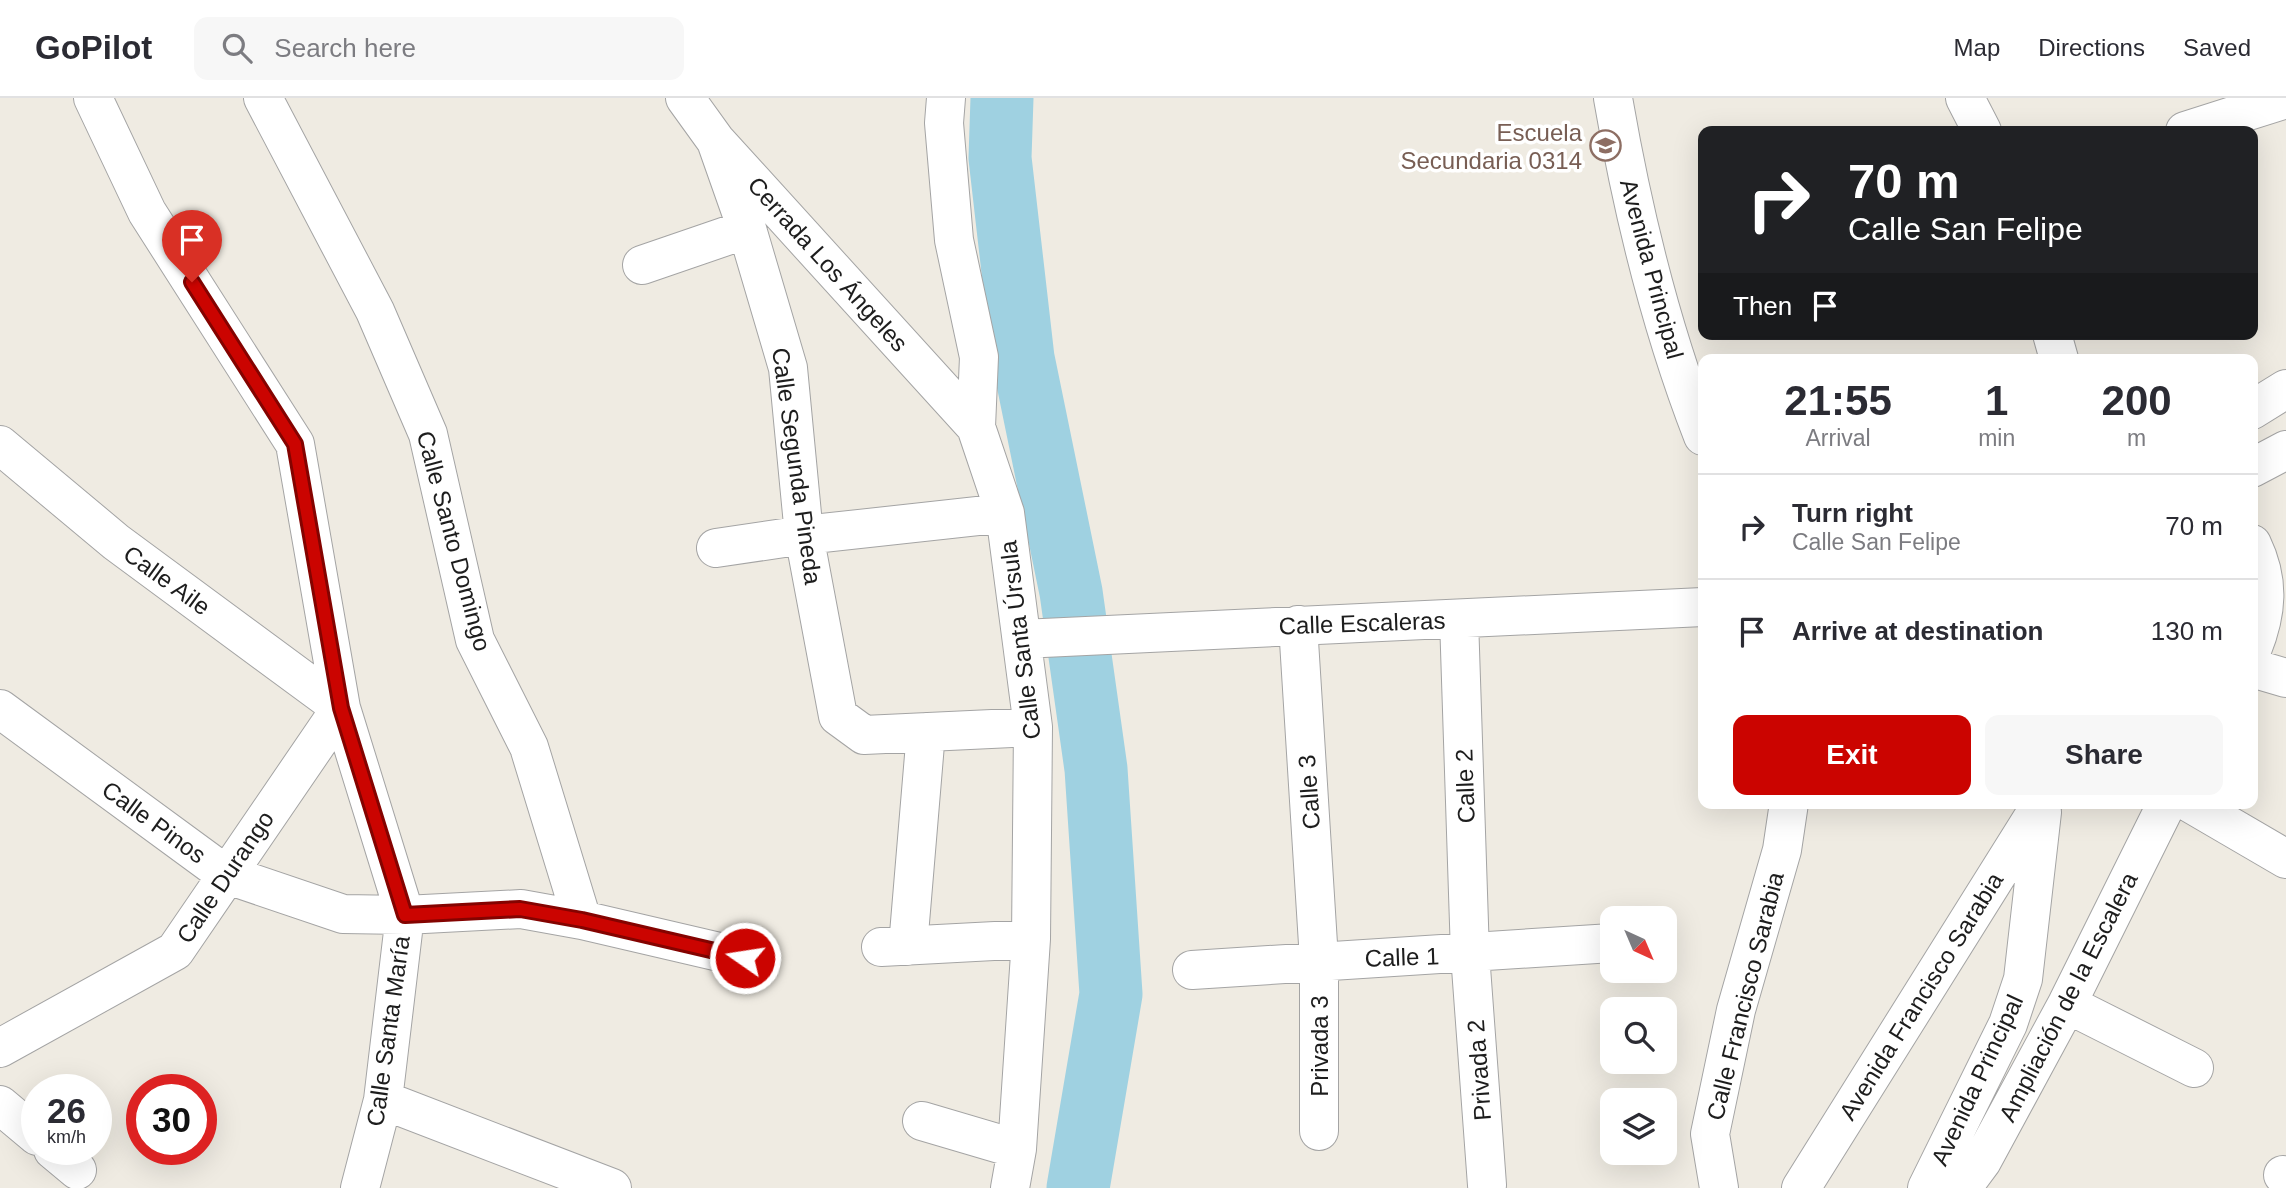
<!DOCTYPE html>
<html lang="en">
<head>
<meta charset="utf-8">
<style>
  :root { --surface:#fff; --page:#f7f7f7; --text:#2b2b33; --muted:#7c7c81; --line:#e1e1e2; --accent:#cb0400 }
  body { margin:0; font-family:Helvetica,sans-serif; background:var(--page); color:var(--text); height:100vh; display:flex; flex-direction:column; font-size:26px; white-space:nowrap }
  * { box-sizing:border-box; margin:0 }
  p { font-size:23px; color:var(--muted) }
  .icon { flex:none; width:38px; height:38px; fill:none; stroke:currentColor; stroke-width:2; stroke-linecap:round; stroke-linejoin:round }
  .map { position:relative; flex:1; overflow:hidden }
  .details { position:absolute; left:1698px; top:256px; width:560px; height:455px; display:flex; flex-direction:column; background:var(--surface); border-radius:14px; box-shadow:0 7px 28px #0002 }
  .details>* { flex:none }
  .banner { position:absolute; left:1698px; top:28px; width:560px; height:214px; border-radius:14px; box-shadow:0 7px 28px #0002; background:#202124; color:#fff; overflow:hidden }
  .needle { width:46px; rotate:136deg }
  .tools { position:absolute; left:1600px; top:808px; display:grid; gap:14px }
  .tools a { display:grid; place-items:center; width:77px; height:77px; border-radius:14px; background:var(--surface); box-shadow:0 7px 28px #0002; font-size:35px }
  .speed { position:absolute; left:21px; top:976px; display:flex; gap:14px; font-size:35px; font-weight:700; text-align:center }
  .speed>* { display:grid; place-content:center; width:91px; height:91px; border-radius:50%; background:var(--surface); box-shadow:0 7px 28px #0002; line-height:1 }
  .speed small { font-size:18px; font-weight:400 }
  .speed .limit { border:10px solid #d22; background:#fff; color:#111 }
  .pin { position:absolute; display:grid; place-items:center; width:60px; height:60px; color:#fff; margin:-72px -30px; border-radius:50% 50% 50% 0; rotate:-45deg; box-shadow:0 0 7px #0007 }
  .pin .icon { rotate:45deg }
  .me { position:absolute; width:77px; margin:-38px; rotate:283deg; stroke-linejoin:round; filter:drop-shadow(0 0 5px #0008) }
  .turn { display:flex; align-items:center; gap:24px; height:147px; padding:0 35px; font-size:32px }
  .turn .icon { width:91px; height:91px; stroke-width:2.5 }
  .turn b { display:block; font-size:49px; line-height:60px }
  .then { display:flex; align-items:center; height:66px; padding:0 35px; background:#0003; gap:14px; font-size:26px }
  .eta { display:flex; justify-content:space-evenly; align-items:center; height:119px; text-align:center }
  .eta b { font-size:42px; font-weight:600; line-height:49px }
  .cta { display:flex; gap:14px; margin-top:auto; padding:14px 35px }
  .cta a { flex:1; height:80px; border-radius:14px; background:var(--accent); color:#fff; font-size:28px; font-weight:600; line-height:80px; text-align:center }
  .cta a+a { background:var(--page); color:var(--text) }
  ul { padding:0; list-style:none }
  li { display:flex; align-items:center; gap:21px; height:105px; padding:0 35px; border-top:2px solid var(--line) }
  li div { flex:1 }
  li b { display:block; font-size:26px }
  li em { font-style:normal }
  header { display:flex; align-items:center; gap:42px; box-sizing:border-box; height:98px; padding:0 35px; background:var(--surface); border-bottom:2px solid var(--line) }
  header strong { font-size:33px }
  nav { display:flex; gap:38px; margin-inline-start:auto; font-size:24px }
  .search { width:490px; height:63px; background:var(--page); display:flex; align-items:center; gap:18px; box-sizing:border-box; padding:0 24px; border-radius:14px; color:var(--muted); font-size:26px }
  .map>svg:first-child { display:block }
</style>
</head>
<body>
<header>
<strong>GoPilot</strong>
<div class="search"><svg class="icon" aria-label="search" viewBox="0 0 24 24"><circle cx="10" cy="10" r="6"/><path d="M15 15l6 6"/></svg>Search here</div>
<nav><a>Map</a><a>Directions</a><a>Saved</a></nav>
</header>
<div class="map">
<svg width="2286" height="1090" viewBox="0 0 2286 1090">
  <rect width="100%" height="100%" fill="#efebe2"/>
  <g fill="none" stroke-linecap="round" stroke-linejoin="round">
    <!-- river -->
    <path stroke="#9fd1e1" stroke-width="63" d="M1002 0 1000 60 1023 260 1071 494 1096 671 1111 896 1078 1090"/>
    <defs>
      <path id="minor" d="M93 0 147 114 295 346 341 610 405 817 383 1002 360 1090
        M263 0 375 213 428 336 475 542 529 649 582 822
        M685 0 716 43 976 329
        M946 0 944 25 954 142 979 259 976 329 1005 415 1033 629 1031 841 1017 1051 1010 1090
        M1613 0C1633 116 1660 228 1703 338
        M1965 0 1982 33
        M2185 33 2286 1
        M716 43 747 131 788 270 804 437 838 618 864 637 1033 629
        M642 167 747 131
        M2052 236 2059 261
        M2252 312 2286 291
        M0 347 116 444 341 610
        M2252 370 2286 352
        M2252 446C2270 483 2267 515 2252 552
        M716 450 804 437 1005 415
        M1459 521 1470 856 1487 1087
        M1298 527 1319 862V1033
        M1022 541 1703 509
        M2252 570 2286 580
        M0 611 225 776 343 816 405 817 521 811 582 822 745 860
        M2190 705 2286 761
        M908 848 926 634
        M881 849 1031 841
        M1192 872 1612 845
        M2067 906 2194 970
        M0 950 175 853 341 610
        M383 1002 612 1090
        M0 1007 37 1038
        M922 1023 1017 1051
        M53 1052 77 1072
        M2283 1077 2286 1080
        M1719 1090 1710 1036 1736 912 1782 752 1789 705
        M1801 1090 2042 705
        M1927 1090 2008 926 2023 881 2042 714
        M1962 1090 1982 1063 2067 906 2167 705"/>
    </defs>
    <!-- minor casing -->
    <use href="#minor" stroke="#a4a4a4" stroke-width="40"/>
    <!-- minor -->
    <use href="#minor" stroke="#fff" stroke-width="38"/>
  </g>
  <g fill="none" stroke-linecap="round" stroke-linejoin="round">
    <defs>
      <path id="route" d="M192 184 295 346 341 610 405 817 520 811 582 822 745 860"/>
    </defs>
    <!-- route casing -->
    <use href="#route" stroke="#840300" stroke-width="18"/>
    <!-- route -->
    <use href="#route" stroke="#cb0400" stroke-width="12"/>
  </g>
  <!-- icons -->
  <defs>
    <symbol id="school-ring" viewBox="-11 -11 22 22"><circle r="9.5" fill="#fff" stroke="#8d6e63" stroke-width="1.5"/><path d="M0-5L7-2L0 1L-7-2ZM-4 1L0 2.5L4 1V4Q0 6-4 4Z" fill="#8d6e63"/></symbol>
  </defs>
  <g fill-rule="evenodd">
    <use href="#school-ring" x="1588" y="30" width="35" height="35"/>
  </g>
  <g text-anchor="middle" dominant-baseline="central" stroke-width="7" stroke-linejoin="round" paint-order="stroke">
    <!-- education labels -->
    <g font-size="24" fill="#785e54" stroke="#fff" text-anchor="end">
      <text x="1582" y="34">Escuela<tspan x="1582" dy="28">Secundaria 0314</tspan></text>
    </g>
    <!-- street labels -->
    <g font-size="24" fill="#1d1d1d" stroke="#fff">
      <text transform="translate(828 166) rotate(48)">Cerrada Los Ángeles</text>
      <text transform="translate(1652 171) rotate(75)">Avenida Principal</text>
      <text transform="translate(797 368) rotate(82)">Calle Segunda Pineda</text>
      <text transform="translate(454 443) rotate(75)">Calle Santo Domingo</text>
      <text transform="translate(167 482) rotate(36)">Calle Aile</text>
      <text transform="translate(1362 525) rotate(-2)">Calle Escaleras</text>
      <text transform="translate(1020 542) rotate(-97)">Calle Santa Úrsula</text>
      <text transform="translate(1465 688) rotate(-92)">Calle 2</text>
      <text transform="translate(1309 694) rotate(-94)">Calle 3</text>
      <text transform="translate(154 724) rotate(36)">Calle Pinos</text>
      <text transform="translate(225 779) rotate(-56)">Calle Durango</text>
      <text transform="translate(1402 859) rotate(-2)">Calle 1</text>
      <text transform="translate(1745 898) rotate(-76)">Calle Francisco Sarabia</text>
      <text transform="translate(1921 898) rotate(-58)">Avenida Francisco Sarabia</text>
      <text transform="translate(2068 899) rotate(-63)">Ampliación de la Escalera</text>
      <text transform="translate(388 933) rotate(-82)">Calle Santa María</text>
      <text transform="translate(1319 948) rotate(-90)">Privada 3</text>
      <text transform="translate(1479 972) rotate(-94)">Privada 2</text>
      <text transform="translate(1977 982) rotate(-65)">Avenida Principal</text>
    </g>
  </g>
</svg>
<div class="tools">
<a><svg class="needle" viewBox="-14 -14 28 28"><path d="M0-13l5 13h-10z" fill="#e53935"/><path d="M0 13l5-13h-10z" fill="#7c7c81"/></svg></a>
<a><svg class="icon" aria-label="search" viewBox="0 0 24 24"><circle cx="10" cy="10" r="6"/><path d="M15 15l6 6"/></svg></a>
<a><svg class="icon" aria-label="layers" viewBox="0 0 24 24"><path d="M12 4l9 5-9 5-9-5zM3 14l9 5 9-5"/></svg></a>
</div>
<div class="speed"><div>26<small>km/h</small></div><div class="limit">30</div></div>
<div class="pin" style="left:192px;top:184px;background:#d93025"><svg class="icon" aria-label="arrive" viewBox="0 0 24 24"><path d="M6 21V4h12l-3 4 3 4H6"/></svg></div>
<svg class="me" style="left:745px;top:860px" viewBox="-20 -20 40 40"><circle r="17" fill="#cb0400" stroke="#fff" stroke-width="3"/><path d="M0-11L8 9 0 5-8 9z" fill="#fff"/></svg>
<div class="banner">
<div class="turn"><svg class="icon" aria-label="right" viewBox="0 0 24 24"><path d="M7 20v-9h11M14 6l5 5-5 5"/></svg><div><b>70 m</b>Calle San Felipe</div></div>
<div class="then">Then<svg class="icon" aria-label="arrive" viewBox="0 0 24 24"><path d="M6 21V4h12l-3 4 3 4H6"/></svg></div>
</div>
<section class="details">
<div class="eta">
<div><b>21:55</b><p>Arrival</p></div>
<div><b>1</b><p>min</p></div>
<div><b>200</b><p>m</p></div>
</div>
<ul>
<li><svg class="icon" aria-label="right" viewBox="0 0 24 24"><path d="M7 20v-9h11M14 6l5 5-5 5"/></svg><div><b>Turn right</b><p>Calle San Felipe</p></div><em>70 m</em></li>
<li><svg class="icon" aria-label="arrive" viewBox="0 0 24 24"><path d="M6 21V4h12l-3 4 3 4H6"/></svg><div><b>Arrive at destination</b></div><em>130 m</em></li>
</ul>
<div class="cta"><a>Exit</a><a>Share</a></div>
</section>
</div>
</body>
</html>
